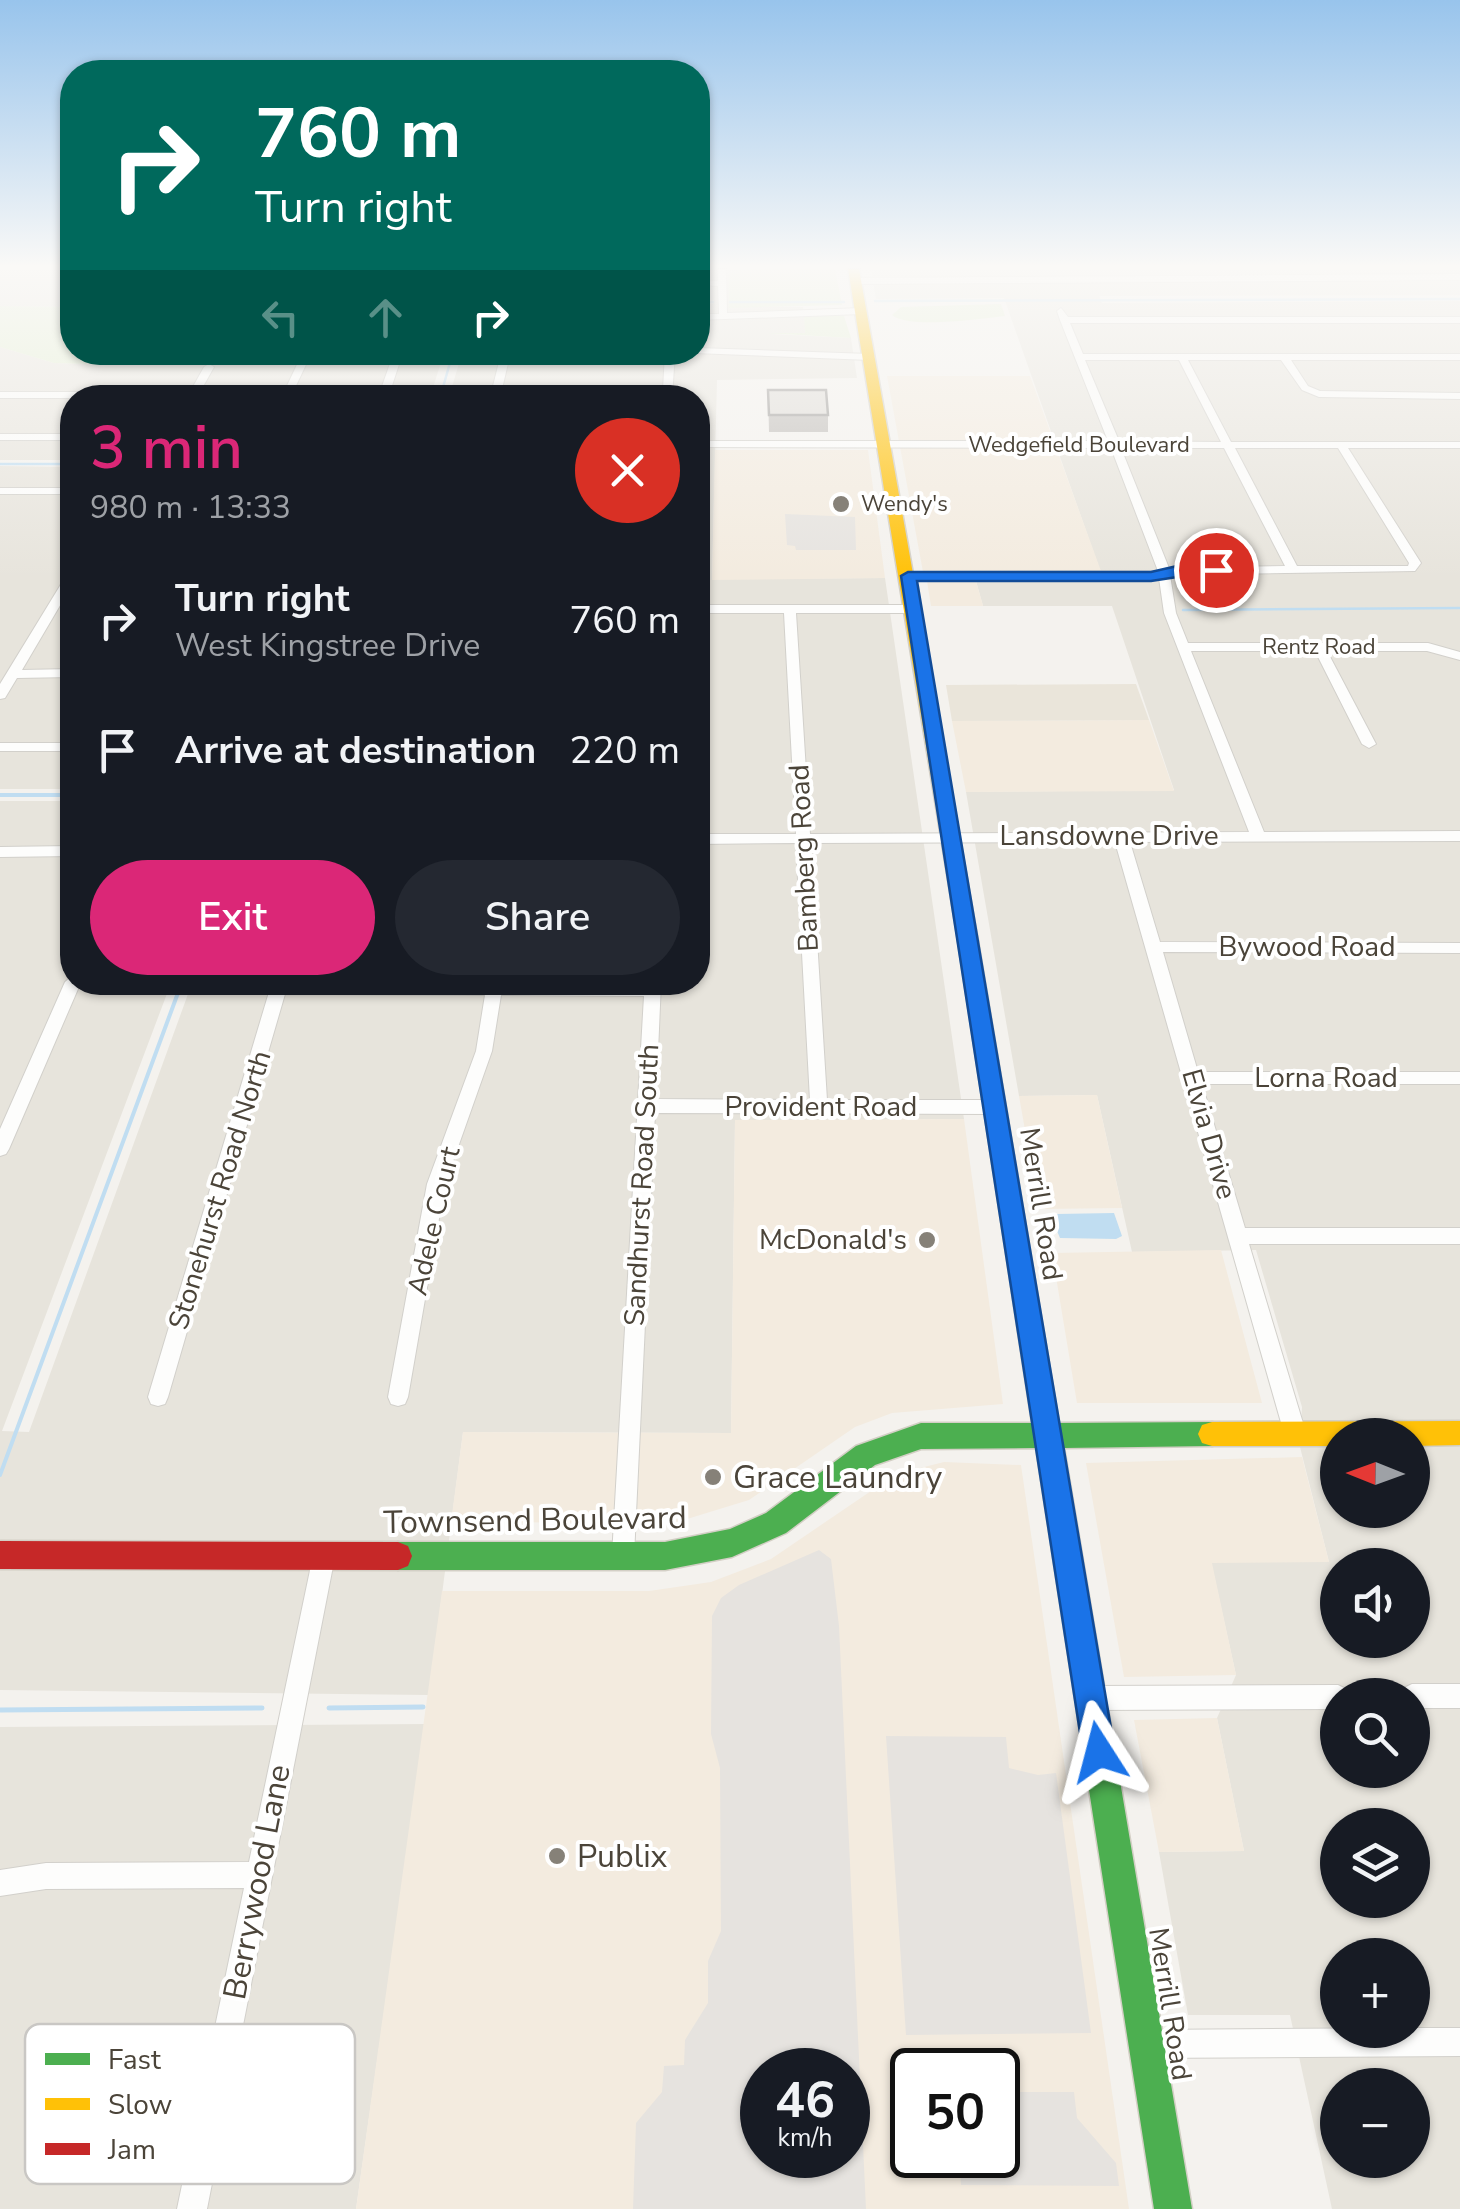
<!DOCTYPE html>
<html lang="en">
<head>
<meta charset="utf-8">
<style>
  :root { --surface:#171b24; --page:#242831; --text:#f1f3f6; --muted:#9ea1a6; --accent:#db2777 }
  body { margin:0; font-family:"Nunito Sans",sans-serif; background:var(--page); color:var(--text); height:100vh; display:flex; flex-direction:column; font-size:38px; white-space:nowrap }
  * { box-sizing:border-box; margin:0 }
  p { font-size:32px; color:var(--muted) }
  .icon { flex:none; width:55px; height:55px; fill:none; stroke:currentColor; stroke-width:2; stroke-linecap:round; stroke-linejoin:round }
  .map { position:relative; flex:1; overflow:hidden }
  .drawer { position:absolute; left:60px; top:385px; width:650px; height:610px; display:flex; flex-direction:column; background:var(--surface); border-radius:40px; box-shadow:0 2px 8px #0004 }
  .drawer>* { flex:none }
  .guide { position:absolute; left:60px; top:60px; width:650px; height:305px; border-radius:40px; box-shadow:0 2px 8px #0004; background:#00695c; color:#fff; overflow:hidden }
  .needle { width:65px; rotate:271deg }
  .fabs { position:absolute; left:1320px; top:1418px; display:grid; gap:20px }
  .fabs a { display:grid; place-items:center; width:110px; height:110px; border-radius:50%; background:var(--surface); box-shadow:0 2px 8px #0004; font-size:50px }
  .speed { position:absolute; left:740px; top:2048px; display:flex; gap:20px; font-size:50px; font-weight:700; text-align:center }
  .speed>* { display:grid; place-content:center; width:130px; height:130px; border-radius:50%; background:var(--surface); box-shadow:0 2px 8px #0004; line-height:1 }
  .speed small { font-size:25px; font-weight:400 }
  .speed .limit { border:5px solid #111; border-radius:15px; background:#fff; color:#111 }
  .pin { position:absolute; display:grid; place-items:center; width:85px; height:85px; color:#fff; margin:-42px; border:5px solid #fff; border-radius:50%; box-shadow:0 2px 10px #0007 }
  .me { position:absolute; width:110px; margin:-55px; rotate:351deg; stroke-linejoin:round; filter:drop-shadow(0 0 8px #0008) }
  .turn { display:flex; align-items:center; gap:35px; height:210px; padding:0 30px; font-size:45px }
  .turn .icon { width:130px; height:130px; stroke-width:2.5 }
  .turn b { display:block; font-size:70px; line-height:85px }
  .lanes { display:flex; align-items:center; height:95px; padding:0 30px; background:#0003; justify-content:center; gap:50px; direction:ltr }
  .lanes .off { opacity:.35 }
  .round { display:grid; place-items:center; flex:none; width:105px; height:105px; border-radius:52px; background:var(--page) }
  .summary { display:flex; align-items:center; justify-content:space-between; height:170px; padding:0 30px }
  h1 { font-size:60px; font-weight:600; line-height:75px; color:var(--accent) }
  .cta { display:flex; gap:20px; margin-top:auto; padding:20px 30px }
  .cta a { flex:1; height:115px; border-radius:60px; background:var(--accent); color:#fff; font-size:40px; font-weight:600; line-height:115px; text-align:center }
  .cta a+a { background:var(--page); color:var(--text) }
  ul { padding:0; list-style:none }
  li { display:flex; align-items:center; gap:30px; height:130px; padding:0 30px }
  li div { flex:1 }
  li b { display:block; font-size:38px }
  li em { font-style:normal }
  .map>svg:first-child { display:block }
</style>
</head>
<body>
<div class="map">
<svg width="1460" height="2209" viewBox="0 0 1460 2209">
  <rect width="100%" height="100%" fill="#f4f2ee"/>
  <!-- residential -->
  <path fill="#e7e4dc" fill-rule="evenodd" d="M72 269V307L0 306V270Z
    M698 269H746L729 272V307H803L806 333 773 334 851 338 857 378 717 380 712 579 885 578 964 1119 735 1121 731 1433 463 1432 429 1695 0 1690V801H72V982L171 983 2 1431 29 1432 192 983 698 982V398L449 397 462 353 698 352V304H713L714 300 698 299Z
    M1460 269V295L1099 296 1102 303 1460 301V2209H1332L1290 2015H1188L1159 1852 1244 1851 1217 1718 1236 1675 1211 1562H1329L1300 1447 1302 1407 1256 1250 1132 1252 1097 1095 1019 1096 966 792 1174 790 1112 606H983L976 581 1103 579 1004 298 876 299 871 270ZM1338 1435H1412V1510H1338ZM1338 1565H1412V1640H1338ZM1338 1695H1412V1770H1338ZM1338 1825H1412V1900H1338ZM1338 1955H1412V2030H1338ZM1338 2085H1412V2160H1338Z
    M0 347 54 363 113 365 189 352 444 353 430 397 72 398V460H0Z
    M0 466 72 467V789H0Z
    M425 1724 356 2209H0V1727Z"/>
  <!-- commercial -->
  <path fill="#f3ebdf" fill-rule="evenodd" d="M887 376H1030L1101 571 923 572Z
    M715 450H868L885 578 712 580Z
    M927 581H976L983 606H931Z
    M1149 720 1174 791 966 792 952 721Z
    M1097 1095 1122 1208 1039 1209 1019 1096Z
    M964 1119 1003 1404 892 1413 855 1427 749 1500 674 1523 451 1522 463 1432 731 1433 735 1120Z
    M1221 1250 1262 1403H1077L1052 1253Z
    M1302 1457 1329 1562 1212 1563 1236 1675 1124 1677 1086 1463Z
    M944 1462 1021 1465 1129 2209H356L442 1591H649L711 1582 771 1559 896 1474ZM762 2070H848V2155H762ZM912 2070H998V2155H912Z
    M1217 1718 1244 1851 1159 1852 1134 1720Z"/>
  <!-- education -->
  <path fill="#eae5da" d="M1136 684 1149 720 952 721 946 685Z"/>
  <!-- green -->
  <path fill="#e1eecf" d="M746 269H835L842 305 729 308V272Z
    M1001 304 1005 316C980 319 909 329 892 315L901 307Z
    M0 306 72 307V352L189 353 113 365 54 363 0 347Z
    M804 315 844 316 851 338 765 333H805Z"/>
  <!-- parking -->
  <path fill="#e6e3df" fill-rule="evenodd" d="M785 514 855 517 856 550H796L795 546 787 545Z
    M819 1550 831 1559 839 1626 866 2209H633L636 2123 662 2092 664 2066 684 2065 685 2040 708 2003V1961L721 1931 720 1768 711 1734 712 1616 721 1598 739 1585ZM762 2070H848V2155H762Z
    M886 1736 1006 1737 1009 1768 1038 1775 1056 1773 1091 2033 906 2035Z
    M998 2092H1074L1077 2118 1116 2163 1119 2186 961 2185 959 2155H998Z"/>
  <!-- water -->
  <path fill="#c0ddf1" d="M1114 1213 1122 1236 1116 1239 1060 1238 1052 1219 1056 1214Z"/>
  <g fill="none" stroke-linecap="round" stroke-linejoin="round">
    <!-- stream-far2 -->
    <path stroke="#c0ddf1" stroke-width="2.5" d="M875 301 1460 299
      M698 302H713
      M730 302H844
      M440 398 453 352
      M0 464H72
      M1183 610 1460 608"/>
    <!-- stream-far1 -->
    <path stroke="#c0ddf1" stroke-width="4" d="M0 795H72
      M0 1475 182 982"/>
    <!-- stream -->
    <path stroke="#c0ddf1" stroke-width="5" d="M329 1708 423 1707
      M0 1710 262 1708"/>
    <defs>
      <path id="street" d="M69 269H72V276L68 281H62Z
        M718 269H726L727 313 862 308 866 311 862 314 698 320V314H719L718 286 698 285V280L718 281Z
        M1460 274V280L855 284 851 281 855 278Z
        M1061 308 1068 317H1460V323H1070L1083 354H1460V360H1291L1308 386 1320 391 1460 393V399L1319 397 1302 390 1281 360H1188L1231 442H1460V448H1348L1421 563 1415 571 1170 575 1176 613 1188 643H1428L1460 652V660L1427 651H1327L1376 744 1369 748 1362 744 1315 651H1191L1264 832 1460 831V841L1130 842 1160 942 1460 943V953L1163 952 1198 1072H1460V1084H1202L1245 1228H1460V1244H1249L1306 1433 1302 1440 1295 1443 1288 1440 1284 1433 1115 842 811 843 827 1100H995L1001 1102 1004 1107 1001 1112 995 1114 655 1113 634 1556 631 1564 623 1567 615 1564 612 1556 644 996 501 995 492 1051 445 1184 408 1397 405 1404 398 1406 391 1404 388 1397 427 1184 476 1051 485 995 285 994 168 1397 165 1404 158 1406 151 1404 148 1397 272 982H661L656 1099 810 1100 796 843 698 844V834H796L784 613H698V605H914L920 609 914 613H796L810 834 1249 832 1164 613 1159 578 909 580 903 576 909 572 1158 571 1111 448 698 447V441H1108L1060 320 1057 311ZM1085 360H1179L1221 442 1119 441ZM1121 448H1224L1285 566 1169 568ZM1235 448H1338L1409 563 1408 566H1297Z
        M698 348 870 354 875 357 870 360 695 353Z
        M303 352H312L293 392H380L394 352H403L388 398H0V392H190L204 367 209 364 214 367 200 392H284Z
        M507 352 517 353 509 359 502 389 663 390 665 352H675L672 398 501 395 500 398H490L500 358Z
        M0 434H72V440H0Z
        M0 488H72V494H0Z
        M72 572V585L22 670 72 669V677L17 678 5 698 0 699V684L66 576Z
        M0 743H72V751H0Z
        M72 846V856L0 857V847Z
        M72 976V982H81L9 1149 6 1154 0 1156V1129L65 982Z
        M324 1545 332 1548 335 1556 207 2209H177L244 1888 46 1889 0 1896V1870L46 1863 249 1862 313 1556 316 1548Z
        M1412 1684H1460V1708H1412V1695H1400L1404 1688Z
        M1338 1685 1346 1689 1349 1695H1338V1709L1091 1710 1083 1706 1079 1698 1083 1690 1091 1686Z
        M1412 2028H1460V2056L1147 2058 1137 2054 1133 2044 1137 2034 1147 2030Z"/>
      <path id="fast" d="M968 934 978 941 1059 1423 1212 1422 1222 1425 1226 1434 1222 1443 1212 1446 1064 1448 1192 2209H1154L1036 1448 921 1449 875 1465 786 1533 732 1557 665 1570H398L388 1566 384 1556 388 1546 398 1542H665L730 1529 766 1513 856 1446 921 1423H1032L958 941Z"/>
      <path id="slow" d="M848 269H859L978 941 968 948 958 941Z
        M1460 1421V1445L1412 1446V1435H1338V1446H1212L1202 1443 1198 1434 1202 1425 1212 1422Z"/>
      <path id="jam" d="M0 1541 398 1542 408 1546 412 1556 408 1566 398 1570 0 1569Z"/>
    </defs>
    <!-- street casing -->
    <use href="#street" stroke="#d2d0cb" stroke-width="2"/>
    <!-- fast casing -->
    <use href="#fast" stroke="#d3cfc5" stroke-width="3"/>
    <!-- slow casing -->
    <use href="#slow" stroke="#d3cfc5" stroke-width="3"/>
    <!-- jam casing -->
    <use href="#jam" stroke="#d3cfc5" stroke-width="3"/>
    <!-- street -->
    <use href="#street" fill="#fdfdfc" fill-rule="evenodd"/>
    <!-- fast -->
    <use href="#fast" fill="#4caf50" fill-rule="evenodd"/>
    <!-- slow -->
    <use href="#slow" fill="#ffc107" fill-rule="evenodd"/>
    <!-- jam -->
    <use href="#jam" fill="#c62828" fill-rule="evenodd"/>
  </g>
  <!-- wall -->
  <path fill="#bfbcb8" d="M768 390 828 415V432H769Z"/>
  <!-- building -->
  <path fill="#dedbd6" stroke="#9b9996" stroke-width="2.5" d="M768 390H826L828 415H769Z"/>
  <!-- sky -->
  <linearGradient id="sky" x2="0" y2="1"><stop stop-color="#98c4ec"/><stop offset="0.46" stop-color="#faf9f7"/><stop offset="1" stop-color="#faf9f7" stop-opacity="0"/></linearGradient>
  <rect width="1460" height="579" fill="url(#sky)"/>
  <!-- route -->
  <path fill="#1a73e8" stroke="#114b97" stroke-width="2.5" d="M1177 566H1216L1223 570 1151 581H917L1115 1752 1111 1763 1099 1767 1088 1763 1083 1752 901 576 908 572H1151Z"/>
  <!-- markers -->
  <g fill="#868178" stroke="#fff" stroke-width="4">
    <circle cx="841" cy="504" r="10"/>
    <circle cx="927" cy="1240" r="10"/>
    <circle cx="713" cy="1477" r="10"/>
    <circle cx="557" cy="1856" r="10"/>
  </g>
  <g text-anchor="middle" dominant-baseline="central" stroke-width="8" stroke-linejoin="round" paint-order="stroke">
    <!-- far-street labels -->
    <g font-size="22" fill="#4b4439" stroke="#fff">
      <text x="1079" y="445">Wedgefield Boulevard</text>
      <text x="1319" y="647">Rentz Road</text>
    </g>
    <!-- far-poi labels -->
    <g font-size="22" fill="#4b4439" stroke="#fff" text-anchor="start">
      <text x="861" y="504">Wendy's</text>
    </g>
    <!-- street labels -->
    <g font-size="28" fill="#4b4439" stroke="#fff">
      <text x="1109" y="836">Lansdowne Drive</text>
      <text transform="translate(804 858) rotate(-93)">Bamberg Road</text>
      <text x="1307" y="947">Bywood Road</text>
      <text x="1326" y="1078">Lorna Road</text>
      <text x="821" y="1107">Provident Road</text>
      <text transform="translate(1209 1134) rotate(74)">Elvia Drive</text>
      <text transform="translate(642 1185) rotate(-87)">Sandhurst Road South</text>
      <text transform="translate(220 1190) rotate(-73)">Stonehurst Road North</text>
      <text transform="translate(1041 1204) rotate(81)">Merrill Road</text>
      <text transform="translate(434 1221) rotate(-77)">Adele Court</text>
      <text transform="translate(1170 2004) rotate(81)">Merrill Road</text>
    </g>
    <!-- poi labels -->
    <g font-size="28" fill="#4b4439" stroke="#fff" text-anchor="end">
      <text x="907" y="1240">McDonald's</text>
    </g>
    <!-- near-poi labels -->
    <g font-size="32" fill="#4b4439" stroke="#fff" text-anchor="start">
      <text x="733" y="1477">Grace Laundry</text>
      <text x="577" y="1856">Publix</text>
    </g>
    <!-- near-street labels -->
    <g font-size="32" fill="#4b4439" stroke="#fff">
      <text transform="translate(535 1520) rotate(-1)">Townsend Boulevard</text>
      <text transform="translate(257 1882) rotate(-79)">Berrywood Lane</text>
    </g>
  </g>
  <!-- legend -->
  <rect x="25" y="2024" width="330" height="160" rx="15" fill="#fff" stroke="#c9c7c4" stroke-width="2.5"/>
  <rect x="45" y="2053" width="45" height="12" fill="#4caf50"/>
  <rect x="45" y="2098" width="45" height="12" fill="#ffc107"/>
  <rect x="45" y="2143" width="45" height="12" fill="#c62828"/>
  <g font-size="28" fill="#4b4439">
    <text x="108" y="2069">Fast</text>
    <text x="108" y="2114">Slow</text>
    <text x="108" y="2159">Jam</text>
  </g>
</svg>
<div class="fabs">
<a><svg class="needle" viewBox="-14 -14 28 28"><path d="M0-13l5 13h-10z" fill="#e53935"/><path d="M0 13l5-13h-10z" fill="#9ea1a6"/></svg></a>
<a><svg class="icon" aria-label="sound" viewBox="0 0 24 24"><path d="M4 9h4l5-4v14l-5-4H4zM17 9q2 3 0 6"/></svg></a>
<a><svg class="icon" aria-label="search" viewBox="0 0 24 24"><circle cx="10" cy="10" r="6"/><path d="M15 15l6 6"/></svg></a>
<a><svg class="icon" aria-label="layers" viewBox="0 0 24 24"><path d="M12 4l9 5-9 5-9-5zM3 14l9 5 9-5"/></svg></a>
<a>+</a>
<a>−</a>
</div>
<div class="speed"><div>46<small>km/h</small></div><div class="limit">50</div></div>
<div class="pin" style="left:1216px;top:570px;background:#d93025"><svg class="icon" aria-label="arrive" viewBox="0 0 24 24"><path d="M6 21V4h12l-3 4 3 4H6"/></svg></div>
<svg class="me" style="left:1099px;top:1752px" viewBox="-20 -20 40 40"><path d="M0-17L14 15 0 8-14 15z" fill="#1a73e8" stroke="#fff" stroke-width="4"/></svg>
<div class="guide">
<div class="turn"><svg class="icon" aria-label="right" viewBox="0 0 24 24"><path d="M7 20v-9h11M14 6l5 5-5 5"/></svg><div><b>760 m</b>Turn right</div></div>
<div class="lanes"><svg class="icon off" aria-label="left" viewBox="0 0 24 24"><path d="M17 20v-9H6M10 6l-5 5 5 5"/></svg><svg class="icon off" aria-label="ahead" viewBox="0 0 24 24"><path d="M12 20V5M6 11l6-6 6 6"/></svg><svg class="icon" aria-label="right" viewBox="0 0 24 24"><path d="M7 20v-9h11M14 6l5 5-5 5"/></svg></div>
</div>
<section class="drawer">
<div class="summary"><div><h1>3 min</h1><p>980 m · 13:33</p></div><a class="round" style="background:#d93025;color:#fff"><svg class="icon" aria-label="close" viewBox="0 0 24 24"><path d="M6 6l12 12M18 6L6 18"/></svg></a></div>
<ul>
<li><svg class="icon" aria-label="right" viewBox="0 0 24 24"><path d="M7 20v-9h11M14 6l5 5-5 5"/></svg><div><b>Turn right</b><p>West Kingstree Drive</p></div><em>760 m</em></li>
<li><svg class="icon" aria-label="arrive" viewBox="0 0 24 24"><path d="M6 21V4h12l-3 4 3 4H6"/></svg><div><b>Arrive at destination</b></div><em>220 m</em></li>
</ul>
<div class="cta"><a>Exit</a><a>Share</a></div>
</section>
</div>
</body>
</html>
